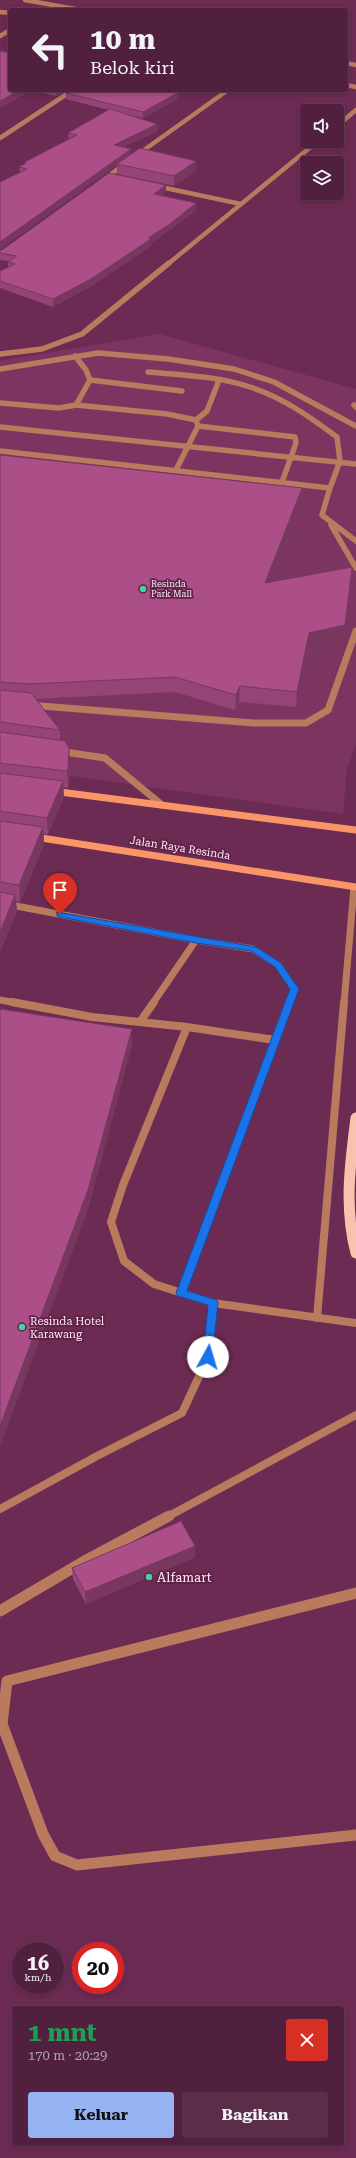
<!DOCTYPE html>
<html lang="id">
<head>
<meta charset="utf-8">
<style>
  :root { --surface:#51203e; --page:#5b2d49; --text:#f1f3f6; --muted:#b4a3b0; --line:#673e58; --accent:#95b2f1 }
  body { margin:0; font-family:"Roboto Serif",serif; background:var(--page); color:var(--text); height:100vh; display:flex; flex-direction:column; font-size:15px; white-space:nowrap }
  * { box-sizing:border-box; margin:0 }
  p { font-size:13px; color:var(--muted) }
  .icon { flex:none; width:22px; height:22px; fill:none; stroke:currentColor; stroke-width:2; stroke-linecap:round; stroke-linejoin:round }
  .map { position:relative; flex:1; overflow:hidden }
  .sheet { position:absolute; left:12px; top:2006px; width:332px; height:140px; display:flex; flex-direction:column; background:var(--surface); border-radius:4px; box-shadow:0 2px 6px #0003,0 0 0 1px var(--line) }
  .sheet>* { flex:none }
  .banner { position:absolute; left:8px; top:8px; width:340px; height:84px; border-radius:4px; box-shadow:0 2px 6px #0003,0 0 0 1px var(--line); background:#51203e; color:var(--text); overflow:hidden }
  .buttons { position:absolute; left:300px; top:104px; display:grid; gap:8px }
  .buttons a { display:grid; place-items:center; width:44px; height:44px; border-radius:4px; background:var(--surface); box-shadow:0 2px 6px #0003,0 0 0 1px var(--line); font-size:20px }
  .speed { position:absolute; left:12px; top:1942px; display:flex; gap:8px; font-size:20px; font-weight:700; text-align:center }
  .speed>* { display:grid; place-content:center; width:52px; height:52px; border-radius:50%; background:var(--surface); box-shadow:0 2px 6px #0003,0 0 0 1px var(--line); line-height:1 }
  .speed small { font-size:10px; font-weight:400 }
  .speed .limit { border:6px solid #d22; background:#fff; color:#111 }
  .pin { position:absolute; display:grid; place-items:center; width:34px; height:34px; color:#fff; margin:-41px -17px; border-radius:50% 50% 50% 0; rotate:-45deg; box-shadow:0 0 4px #0007 }
  .pin .icon { rotate:45deg }
  .me { position:absolute; width:44px; margin:-22px; rotate:6deg; stroke-linejoin:round; filter:drop-shadow(0 0 3px #0008) }
  .turn { display:flex; align-items:center; gap:14px; height:84px; padding:0 16px; font-size:18px }
  .turn .icon { width:52px; height:52px; stroke-width:2.5 }
  .turn b { display:block; font-size:28px; line-height:34px }
  .round { display:grid; place-items:center; flex:none; width:42px; height:42px; border-radius:4px; background:var(--page) }
  .head { display:flex; align-items:center; justify-content:space-between; height:68px; padding:0 16px }
  h1 { font-size:24px; font-weight:700; line-height:30px; color:#1e9e55 }
  .button { display:flex; gap:8px; margin-top:auto; padding:8px 16px }
  .button a { flex:1; height:46px; border-radius:4px; background:var(--accent); color:#111; font-size:16px; font-weight:700; line-height:46px; text-align:center }
  .button a+a { background:var(--page); color:var(--text) }
  .map>svg:first-child { display:block }
</style>
</head>
<body>
<div class="map">
<svg width="356" height="2158" viewBox="0 0 356 2158">
  <rect width="100%" height="100%" fill="#6c2b53"/>
  <!-- built -->
  <path fill="#7c3561" d="M159 334 356 389V745L347 769 343 814 0 766V361Z"/>
  <g fill="none" stroke-linecap="round" stroke-linejoin="round">
    <!-- lane-far3 -->
    <path stroke="#ba7a5e" stroke-width="5.5" d="M75 356 86 370 90 380
      M0 369 98 353 168 359 234 369 274 382 356 426
      M148 372C182 375 217 376 250 387 282 397 310 417 337 437L340 461 330 488
      M0 403 59 408 76 405 167 414 196 420 198 426 295 437 296 443 282 482
      M76 405 90 380 182 391
      M354 405 356 407
      M196 420 207 411 219 380
      M0 427 356 464
      M0 451 330 488 322 515 356 541
      M176 470 198 426
      M331 525 356 568"/>
    <!-- lane-far2 -->
    <path stroke="#ba7a5e" stroke-width="7" d="M29 705 253 723H306L328 710 356 631
      M58 751 105 758 162 805
      M0 903 196 940 153 1003
      M196 940 253 949 278 965 294 989 289 1003
      M0 1000 17 1003
      M344 1003 354 887"/>
    <!-- lane-far1 -->
    <path stroke="#ba7a5e" stroke-width="8" d="M12 1002 92 1017 187 1027 275 1040
      M140 1022 154 1002
      M187 1027 123 1185 111 1222 124 1261 154 1284 213 1303 356 1323
      M181 1293 289 1002
      M317 1318 344 1002
      M0 1509 97 1456 182 1413 208 1357 213 1303"/>
    <!-- lane -->
    <path stroke="#ba7a5e" stroke-width="11" d="M356 1593 7 1681 2 1724 43 1834 55 1856 77 1865 356 1835"/>
    <!-- street-far3 -->
    <path stroke="#ba7a5e" stroke-width="4.5" d="M25 0 81 10
      M0 12 10 13
      M0 36 10 30
      M346 63 356 65
      M346 85 356 87
      M337 126 356 110
      M0 138 73 90
      M137 155 228 90
      M103 180 126 163
      M156 186 241 204
      M168 264 318 141"/>
    <!-- street-far2 -->
    <path stroke="#ba7a5e" stroke-width="5.5" d="M0 354 42 349 82 334 169 263"/>
    <!-- street-far1 -->
    <path stroke="#ba7a5e" stroke-width="8" d="M167 1517 356 1415"/>
    <!-- street -->
    <path stroke="#ba7a5e" stroke-width="11" d="M0 1611 88 1559 169 1516"/>
    <!-- secondary -->
    <path stroke="#f99567" stroke-width="7" d="M52 791 356 830
      M35 837 356 887"/>
    <!-- primary -->
    <path stroke="#f7c3ac" stroke-width="11" d="M356 1118C350 1164 344 1208 356 1253"/>
  </g>
  <!-- wall -->
  <path fill="#944475" d="M0 51 10 90H68L56 96 31 90 0 108Z
    M66 93 179 98 143 118 121 113 157 124 158 131 123 147 131 149V155L196 161V171L174 186 117 174V165L0 249 20 172 19 167 25 164V162L69 139 68 133 109 110 66 99Z
    M166 185V192L161 195 196 210 170 230 151 243V246L91 286 53 307 0 288V271L8 267V261L0 260V250H2Z
    M0 455 302 488 301 503 271 582 352 567 351 582 344 640 308 649 296 707 239 702 235 710 175 692 36 699 60 730V740L70 765 69 784 68 788 63 787 64 797 48 834H44V844L20 902 16 901 17 911 0 952Z
    M195 1546V1557L86 1604 73 1579 72 1568Z"/>
  <!-- shaded-wall -->
  <path fill="#78375f" d="M20 90H31L0 108V101Z
    M56 90H68L56 96Z
    M179 92V98L143 118V112Z
    M157 124 158 131 114 151V145Z
    M131 149V155L117 164V165L0 249V242Z
    M196 161V171L174 186V176Z
    M166 185V192L154 201V194Z
    M196 203V210L170 230 151 243V246L91 286 53 307V299L148 238Z
    M302 488 301 503 265 598V583Z
    M352 567 351 582 344 640 308 649 296 707 297 692 309 633Z
    M240 686 239 702 235 710 236 695Z
    M69 748 70 765 69 784 68 788 67 771Z
    M63 781 64 797 48 834 47 818Z
    M43 827 44 844 20 902 19 885Z
    M15 895 17 911 0 952V932Z
    M132 1029V1046L89 1207 0 1447V1426Z
    M195 1546V1557L86 1604 85 1592Z"/>
  <!-- building -->
  <path fill="#ac4f88" stroke="#78375f" d="M0 51 10 53V90H20L0 101Z
    M70 90H172L179 92 143 112 66 93Z
    M110 109 157 124 114 145 131 149 0 242V182L27 169 19 167 26 163 25 162 77 135 68 133Z
    M140 148 196 161 174 176 117 164Z
    M109 173 166 185 154 194 196 203 170 224 148 238 151 239 91 279 53 299 0 281V271L15 264 8 262 17 256 0 253V250H2Z
    M0 455 302 488 265 583 352 567 345 625 309 633 297 692 240 686 236 695 175 677 30 684 0 682Z
    M0 690 31 693 60 730 0 722Z
    M0 732 65 741 69 748 68 768 67 771 0 763Z
    M0 773 63 781 47 818 0 811Z
    M0 821 43 827 19 885 0 882Z
    M0 892 15 895 0 932Z
    M0 1009 132 1029 88 1190 0 1426Z
    M181 1521 195 1546 85 1592 72 1568Z"/>
  <!-- route -->
  <path fill="#1a73e8" stroke="#114b97" d="M57 912 256 947 281 963 299 989 187 1291 217 1300 218 1303 212 1360H204L203 1357 208 1305 178 1296 176 1293 290 989 275 967 251 951 196 943 60 917 57 916Z"/>
  <!-- markers -->
  <g fill="#43d4a0" stroke="#602048" stroke-width="1.5">
    <circle cx="143" cy="589" r="4"/>
    <circle cx="22" cy="1327" r="4"/>
    <circle cx="149" cy="1577" r="4"/>
  </g>
  <g text-anchor="middle" dominant-baseline="central" stroke-width="3.5" stroke-linejoin="round" paint-order="stroke">
    <!-- far-poi labels -->
    <g font-size="9" fill="#feeef6" stroke="#602048" text-anchor="start">
      <text x="151" y="584">Resinda<tspan x="151" dy="10">Park Mall</tspan></text>
    </g>
    <!-- street labels -->
    <g font-size="11" fill="#feeef6" stroke="#602048">
      <text transform="translate(180 848) rotate(9)">Jalan Raya Resinda</text>
    </g>
    <!-- poi labels -->
    <g font-size="11" fill="#feeef6" stroke="#602048" text-anchor="start">
      <text x="30" y="1321">Resinda Hotel<tspan x="30" dy="13">Karawang</tspan></text>
    </g>
    <!-- near-poi labels -->
    <g font-size="13" fill="#feeef6" stroke="#602048" text-anchor="start">
      <text x="157" y="1577">Alfamart</text>
    </g>
  </g>
</svg>
<div class="buttons">
<a><svg class="icon" aria-label="sound" viewBox="0 0 24 24"><path d="M4 9h4l5-4v14l-5-4H4zM17 9q2 3 0 6"/></svg></a>
<a><svg class="icon" aria-label="layers" viewBox="0 0 24 24"><path d="M12 4l9 5-9 5-9-5zM3 14l9 5 9-5"/></svg></a>
</div>
<div class="speed"><div>16<small>km/h</small></div><div class="limit">20</div></div>
<div class="pin" style="left:60px;top:914px;background:#d93025"><svg class="icon" aria-label="arrive" viewBox="0 0 24 24"><path d="M6 21V4h12l-3 4 3 4H6"/></svg></div>
<svg class="me" style="left:208px;top:1357px" viewBox="-20 -20 40 40"><circle r="19" fill="#fff"/><path d="M0-13L10 11 0 6-10 11z" fill="#1a73e8"/></svg>
<div class="banner">
<div class="turn"><svg class="icon" aria-label="left" viewBox="0 0 24 24"><path d="M17 20v-9H6M10 6l-5 5 5 5"/></svg><div><b>10 m</b>Belok kiri</div></div>
</div>
<section class="sheet">
<div class="head"><div><h1>1 mnt</h1><p>170 m · 20:29</p></div><a class="round" style="background:#d93025;color:#fff"><svg class="icon" aria-label="close" viewBox="0 0 24 24"><path d="M6 6l12 12M18 6L6 18"/></svg></a></div>
<div class="button"><a>Keluar</a><a>Bagikan</a></div>
</section>
</div>
</body>
</html>
